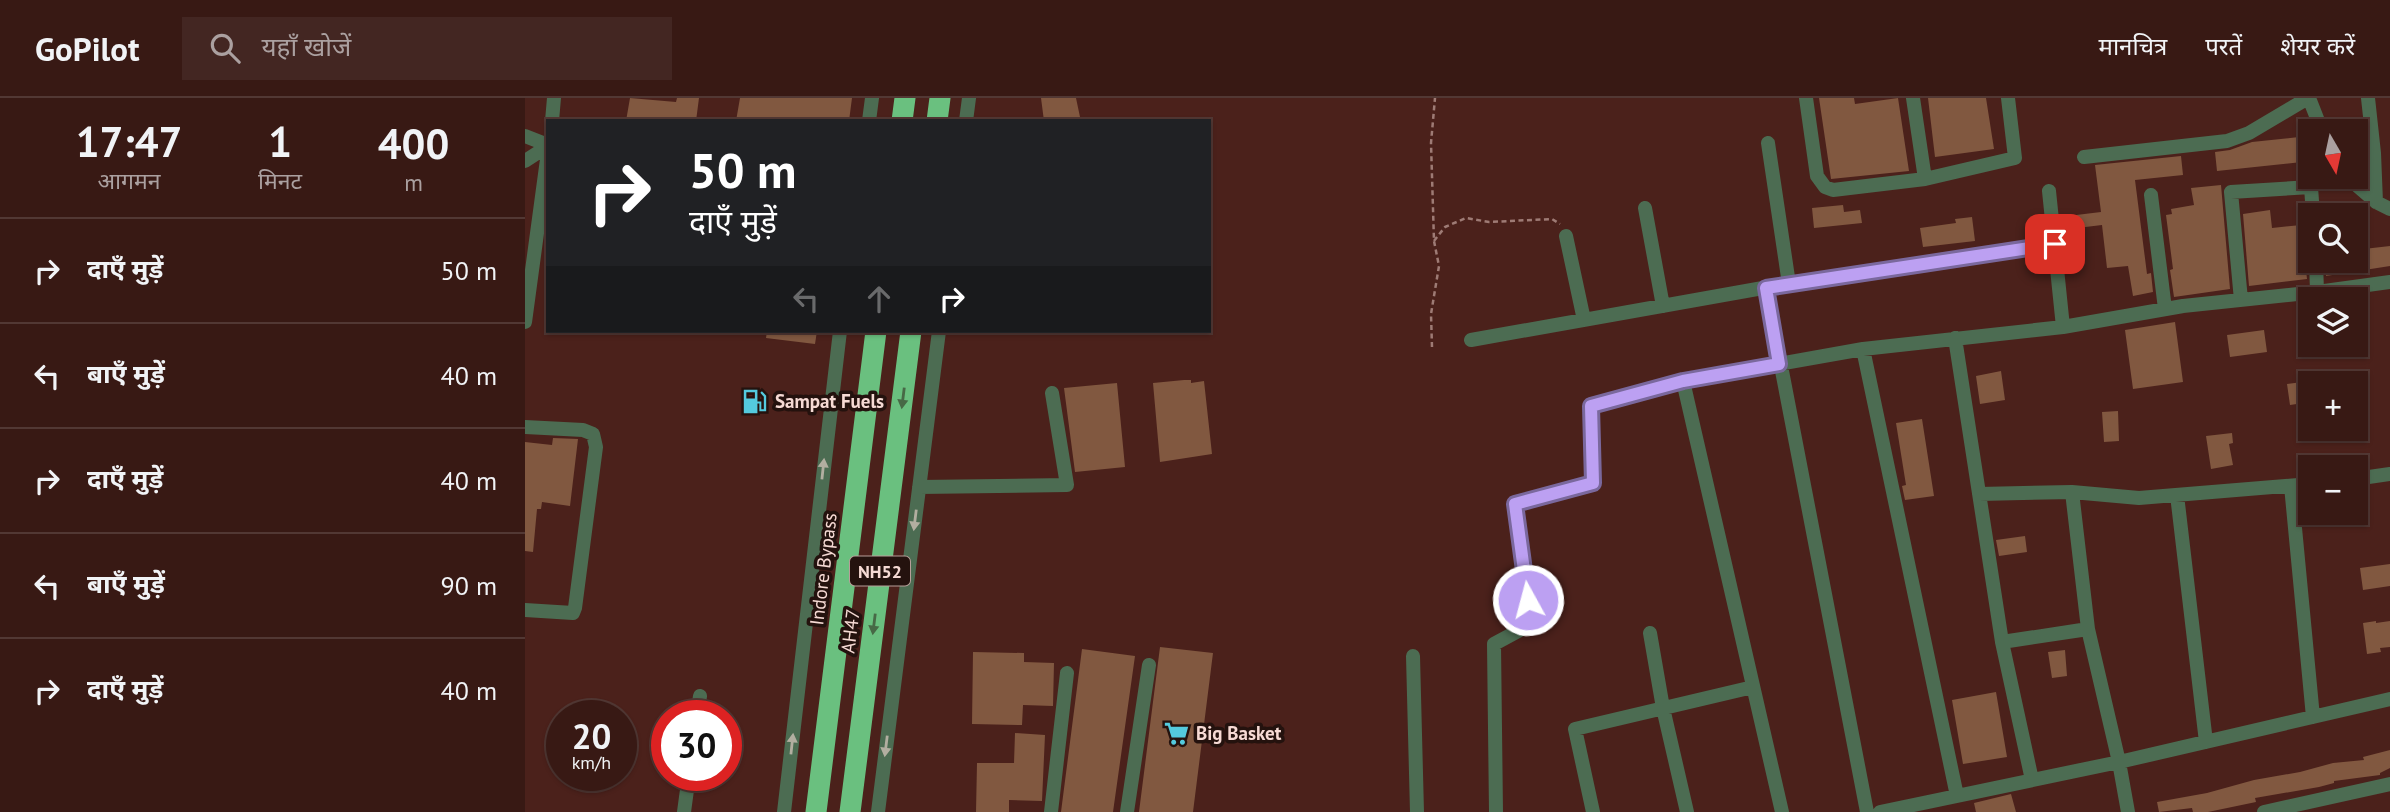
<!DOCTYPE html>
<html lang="hi">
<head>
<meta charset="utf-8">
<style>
  :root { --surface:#381914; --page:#432622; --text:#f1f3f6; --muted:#aba0a0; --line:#523834 }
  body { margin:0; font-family:"PT Sans","Noto Sans Devanagari",sans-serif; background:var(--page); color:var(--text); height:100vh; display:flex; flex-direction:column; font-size:26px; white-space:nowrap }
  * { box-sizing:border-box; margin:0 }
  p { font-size:23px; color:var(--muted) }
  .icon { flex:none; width:38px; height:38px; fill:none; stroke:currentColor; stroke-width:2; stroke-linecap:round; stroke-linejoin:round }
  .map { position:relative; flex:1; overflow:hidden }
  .sheet { display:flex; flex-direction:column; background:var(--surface); width:525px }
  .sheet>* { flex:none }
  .banner { position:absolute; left:21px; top:21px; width:665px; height:214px; border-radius:0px; box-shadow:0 2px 5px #0004,0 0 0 2px var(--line); background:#202124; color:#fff; overflow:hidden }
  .needle { width:46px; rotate:171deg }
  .buttons { position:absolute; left:1773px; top:21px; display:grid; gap:14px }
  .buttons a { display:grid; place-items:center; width:70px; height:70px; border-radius:0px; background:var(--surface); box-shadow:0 2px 5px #0004,0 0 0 2px var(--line); font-size:35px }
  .speed { position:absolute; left:21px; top:602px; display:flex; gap:14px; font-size:35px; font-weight:700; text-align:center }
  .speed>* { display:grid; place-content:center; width:91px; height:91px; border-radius:50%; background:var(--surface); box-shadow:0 2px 5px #0004,0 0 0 2px var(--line); line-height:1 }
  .speed small { font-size:18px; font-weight:400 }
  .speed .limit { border:10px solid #d22; background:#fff; color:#111 }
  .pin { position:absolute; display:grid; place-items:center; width:60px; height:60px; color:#fff; margin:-30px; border-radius:14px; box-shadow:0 4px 10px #0006 }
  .me { position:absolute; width:77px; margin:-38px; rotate:353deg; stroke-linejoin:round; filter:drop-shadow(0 0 5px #0008) }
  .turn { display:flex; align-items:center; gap:24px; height:147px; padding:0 28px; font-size:32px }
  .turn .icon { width:91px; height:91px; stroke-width:2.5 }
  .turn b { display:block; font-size:49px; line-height:60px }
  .lanes { display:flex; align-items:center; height:66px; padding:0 28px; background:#0003; justify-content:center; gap:35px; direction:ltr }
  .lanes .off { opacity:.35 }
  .eta { display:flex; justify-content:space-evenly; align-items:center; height:119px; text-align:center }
  .eta b { font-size:42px; font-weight:800; line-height:49px }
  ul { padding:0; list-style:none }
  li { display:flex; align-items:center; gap:21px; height:105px; padding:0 28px; border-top:2px solid var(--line) }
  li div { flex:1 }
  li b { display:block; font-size:26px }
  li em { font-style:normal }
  header { display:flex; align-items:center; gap:42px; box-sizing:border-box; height:98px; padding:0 35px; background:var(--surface); border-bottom:2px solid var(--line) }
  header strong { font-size:33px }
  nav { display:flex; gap:38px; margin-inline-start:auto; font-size:24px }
  .search { width:490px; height:63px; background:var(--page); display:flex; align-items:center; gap:18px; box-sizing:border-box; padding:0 24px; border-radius:0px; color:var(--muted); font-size:26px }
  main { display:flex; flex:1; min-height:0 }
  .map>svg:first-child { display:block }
</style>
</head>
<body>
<header>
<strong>GoPilot</strong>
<div class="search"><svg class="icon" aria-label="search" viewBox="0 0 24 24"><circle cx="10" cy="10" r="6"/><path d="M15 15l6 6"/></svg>यहाँ खोजें</div>
<nav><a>मानचित्र</a><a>परतें</a><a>शेयर करें</a></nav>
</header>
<main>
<section class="sheet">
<div class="eta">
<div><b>17:47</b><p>आगमन</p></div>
<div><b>1</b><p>मिनट</p></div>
<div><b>400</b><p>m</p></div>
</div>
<ul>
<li><svg class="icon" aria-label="right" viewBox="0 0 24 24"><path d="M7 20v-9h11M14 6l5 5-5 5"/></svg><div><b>दाएँ मुड़ें</b></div><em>50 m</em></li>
<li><svg class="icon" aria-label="left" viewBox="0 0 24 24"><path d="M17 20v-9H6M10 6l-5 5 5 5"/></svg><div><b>बाएँ मुड़ें</b></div><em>40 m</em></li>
<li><svg class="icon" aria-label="right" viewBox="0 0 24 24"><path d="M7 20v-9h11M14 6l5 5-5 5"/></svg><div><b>दाएँ मुड़ें</b></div><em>40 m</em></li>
<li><svg class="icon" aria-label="left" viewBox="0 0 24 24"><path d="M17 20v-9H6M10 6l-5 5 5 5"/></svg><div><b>बाएँ मुड़ें</b></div><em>90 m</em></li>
<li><svg class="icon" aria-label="right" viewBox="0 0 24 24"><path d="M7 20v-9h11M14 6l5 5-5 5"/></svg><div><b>दाएँ मुड़ें</b></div><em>40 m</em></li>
</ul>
</section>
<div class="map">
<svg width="1865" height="714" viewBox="0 0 1865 714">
  <rect width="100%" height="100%" fill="#4b211b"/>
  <!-- building -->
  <path fill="#815840" d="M105 0 151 4 152 0H174L171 23H101Z
    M215 0H327L324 23H211Z
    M516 0H551L555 19 519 23Z
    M1294 0H1329L1330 6 1373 0 1384 73 1306 81Z
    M1403 0H1461L1469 51 1410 59Z
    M1774 39 1777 64 1692 73 1690 54 1705 52 1727 44Z
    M1656 58 1658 77 1610 82 1622 176 1626 175 1628 194 1608 198 1603 168 1582 170 1577 127 1544 131 1543 118 1576 114 1570 67Z
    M1696 87 1705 191 1649 199 1645 172 1648 171 1641 117 1647 116 1646 111 1669 107 1666 90Z
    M1318 107 1319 114 1335 112 1337 125 1289 130 1287 110Z
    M1745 112 1747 130 1776 127 1782 181 1724 188 1718 116Z
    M1447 119 1450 143 1398 149 1395 130 1431 125 1430 121Z
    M1865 148V168L1801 178V163H1830V152Z
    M1650 224 1658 284 1608 291 1600 232Z
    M1739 232 1742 254 1705 259 1702 237Z
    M242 233H292L290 246 241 240Z
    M1476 273 1480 302 1455 306 1451 278Z
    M659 282H666V285L679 283 687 356 635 364 628 285Z
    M1785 283V304L1765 307 1762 286Z
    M592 285 600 369 550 374 539 290Z
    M1593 313 1594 343 1579 344 1577 314Z
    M1397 321 1409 398 1380 402 1377 388 1381 387 1371 325Z
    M1707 335 1708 345 1704 346 1708 367 1686 371 1681 338Z
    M28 340 53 341 45 408 17 404 16 411H12L8 454 0 453V344L27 347Z
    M1500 438 1502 454 1474 458 1471 442Z
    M1865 466V488L1838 492 1835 470Z
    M1851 523V525L1865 523V549L1855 550 1856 554 1842 556 1838 525Z
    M635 549 688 555 668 714H614Z
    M557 551 610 558 588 714H536Z
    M1540 552 1542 578 1527 580 1523 554Z
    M448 554 499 555V564L529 565 528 608 498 607 497 627 447 626Z
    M1471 594 1482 659 1438 666 1427 602Z
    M490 635 520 637 517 703 484 702V714H451L452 665H489Z
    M1865 652V670L1855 675V677L1809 683V685L1794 689 1730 700 1731 704 1683 714H1668L1667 710 1634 714 1632 704 1682 695 1729 682 1775 674 1808 665 1839 662 1838 659Z
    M1486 696 1491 714H1451L1449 705Z"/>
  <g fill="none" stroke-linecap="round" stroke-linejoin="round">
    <!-- path -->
    <path stroke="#9e7b75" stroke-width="2.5" stroke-dasharray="5 3.5" stroke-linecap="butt" d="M909 143 920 129 941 120 964 124 1027 121 1035 126
      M907 249 906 216 914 168 909 143 906 45 910 0"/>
    <!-- minor -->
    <path stroke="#4c6c52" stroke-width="14" d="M1281 0 1292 78 1300 89 1308 92 1400 81 1490 60 1483 0
      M1388 0 1400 81
      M1784 0 1797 33
      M1843 0 1849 55 1851 104
      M27 23 29 0
      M344 23 347 0
      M441 23 444 0
      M0 38 23 47
      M1243 45 1264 186
      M1559 59 1702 43 1724 35 1783 0
      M0 63 23 48
      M1822 79 1851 104 1865 111
      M1524 93 1538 229
      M1626 97 1640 211
      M1120 110 1138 208
      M1041 138 1059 222
      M1791 163 1792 194
      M1241 190 1342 714
      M1716 202 1706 94 1786 89 1788 117
      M0 224 23 54
      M946 242 1249 188 1530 146
      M1338 251 1432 698
      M1158 283 1257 714
      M0 329 58 332 68 336 71 349 50 510 48 515 0 512
      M1830 381 1865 376
      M1766 388 1788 619
      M394 389 542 387 527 295
      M1547 394 1614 400 1785 386
      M1454 396 1547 394 1563 531
      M1652 397 1681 644
      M1125 535 1138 610 1162 714
      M1477 544 1507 682
      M888 558 892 714
      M172 618 175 598
      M159 714 164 677
      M259 714 315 233
      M353 714 414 233
      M526 714 542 575
      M602 714 624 567
      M971 714 969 546 1006 526 990 406 1068 385 1066 308 1158 283 1338 251 1538 229 1658 208 1792 194 1865 184
      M1068 714 1050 631 1228 589
      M1355 714 1594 664 1563 531 1477 544 1430 240
      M1603 714 1594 664 1865 601
      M1739 714 1865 686"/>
    <!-- highway -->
    <path stroke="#6ac07f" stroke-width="21" d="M377 23 380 0
      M412 23 415 0
      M291 714 351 233
      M325 714 386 233"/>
  </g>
  <!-- one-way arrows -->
  <defs><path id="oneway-solid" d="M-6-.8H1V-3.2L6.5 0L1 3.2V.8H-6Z" transform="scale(1.75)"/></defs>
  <g fill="#476946">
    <use href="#oneway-solid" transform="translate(378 300) rotate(97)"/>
    <use href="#oneway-solid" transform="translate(349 526) rotate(97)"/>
  </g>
  <g fill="#b2aea0">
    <use href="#oneway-solid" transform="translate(298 371) rotate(-84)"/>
    <use href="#oneway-solid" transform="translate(390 422) rotate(97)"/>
    <use href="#oneway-solid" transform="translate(267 646) rotate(-84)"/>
    <use href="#oneway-solid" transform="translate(361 648) rotate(97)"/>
  </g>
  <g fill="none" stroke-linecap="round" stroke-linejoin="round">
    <defs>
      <path id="route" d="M1003 502 990 406 1068 385 1066 308 1158 283 1254 266 1241 190 1530 146"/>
    </defs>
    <!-- route casing -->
    <use href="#route" stroke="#7a689d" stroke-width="18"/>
    <!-- route -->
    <use href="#route" stroke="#bca0f2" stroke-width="12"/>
  </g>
  <!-- icons -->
  <defs>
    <symbol id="fuel-bare" viewBox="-9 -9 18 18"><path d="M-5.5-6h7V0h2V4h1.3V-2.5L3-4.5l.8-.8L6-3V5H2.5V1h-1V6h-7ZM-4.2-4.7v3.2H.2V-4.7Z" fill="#54cade" stroke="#24120e" stroke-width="2.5" paint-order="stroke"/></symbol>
    <symbol id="supermarket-bare" viewBox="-9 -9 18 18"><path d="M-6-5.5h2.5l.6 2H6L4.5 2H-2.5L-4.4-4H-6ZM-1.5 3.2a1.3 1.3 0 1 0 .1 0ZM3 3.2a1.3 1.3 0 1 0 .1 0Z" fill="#54cade" stroke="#24120e" stroke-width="2.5" paint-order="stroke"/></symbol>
  </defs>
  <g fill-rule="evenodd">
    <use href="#fuel-bare" x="212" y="286" width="35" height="35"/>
    <use href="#supermarket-bare" x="634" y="618" width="35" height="35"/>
  </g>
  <g text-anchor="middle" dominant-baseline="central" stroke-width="7" stroke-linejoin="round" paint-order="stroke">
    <!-- shield labels -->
    <rect fill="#24120e" stroke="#b79e99" stroke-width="2" x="325" y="458.5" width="60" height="29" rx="5"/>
    <g font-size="18" font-weight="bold" fill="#f6dad4">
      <text x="355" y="473">NH52</text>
    </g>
    <!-- poi labels -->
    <g font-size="19" font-weight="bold" fill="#f6dad4" stroke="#24120e" text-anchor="start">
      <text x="250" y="303">Sampat Fuels</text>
      <text x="671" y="635">Big Basket</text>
    </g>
    <!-- street labels -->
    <g font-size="19" fill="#f6dad4" stroke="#24120e">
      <text transform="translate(298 471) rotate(-83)">Indore Bypass</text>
      <text transform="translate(325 533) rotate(-83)">AH47</text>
    </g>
  </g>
</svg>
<div class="buttons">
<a><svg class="needle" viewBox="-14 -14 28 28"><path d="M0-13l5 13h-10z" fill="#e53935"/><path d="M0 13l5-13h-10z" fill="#aba0a0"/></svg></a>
<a><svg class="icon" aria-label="search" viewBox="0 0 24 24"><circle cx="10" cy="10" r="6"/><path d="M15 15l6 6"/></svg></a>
<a><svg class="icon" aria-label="layers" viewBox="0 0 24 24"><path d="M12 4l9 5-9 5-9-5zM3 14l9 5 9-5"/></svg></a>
<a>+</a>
<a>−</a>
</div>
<div class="speed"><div>20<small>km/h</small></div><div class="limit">30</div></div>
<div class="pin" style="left:1530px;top:146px;background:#d93025"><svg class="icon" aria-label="arrive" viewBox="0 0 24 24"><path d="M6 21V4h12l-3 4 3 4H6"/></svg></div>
<svg class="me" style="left:1003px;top:502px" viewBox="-20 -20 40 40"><circle r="17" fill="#bca0f2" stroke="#fff" stroke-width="3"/><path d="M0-11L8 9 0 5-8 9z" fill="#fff"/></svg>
<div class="banner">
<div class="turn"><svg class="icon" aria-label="right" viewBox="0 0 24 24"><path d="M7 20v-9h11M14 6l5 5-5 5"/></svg><div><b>50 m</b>दाएँ मुड़ें</div></div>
<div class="lanes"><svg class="icon off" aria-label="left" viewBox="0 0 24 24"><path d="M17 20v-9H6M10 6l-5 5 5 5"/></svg><svg class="icon off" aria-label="ahead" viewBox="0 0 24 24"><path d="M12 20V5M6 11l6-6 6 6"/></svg><svg class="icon" aria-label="right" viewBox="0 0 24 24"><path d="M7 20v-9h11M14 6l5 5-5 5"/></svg></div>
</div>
</div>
</main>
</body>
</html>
